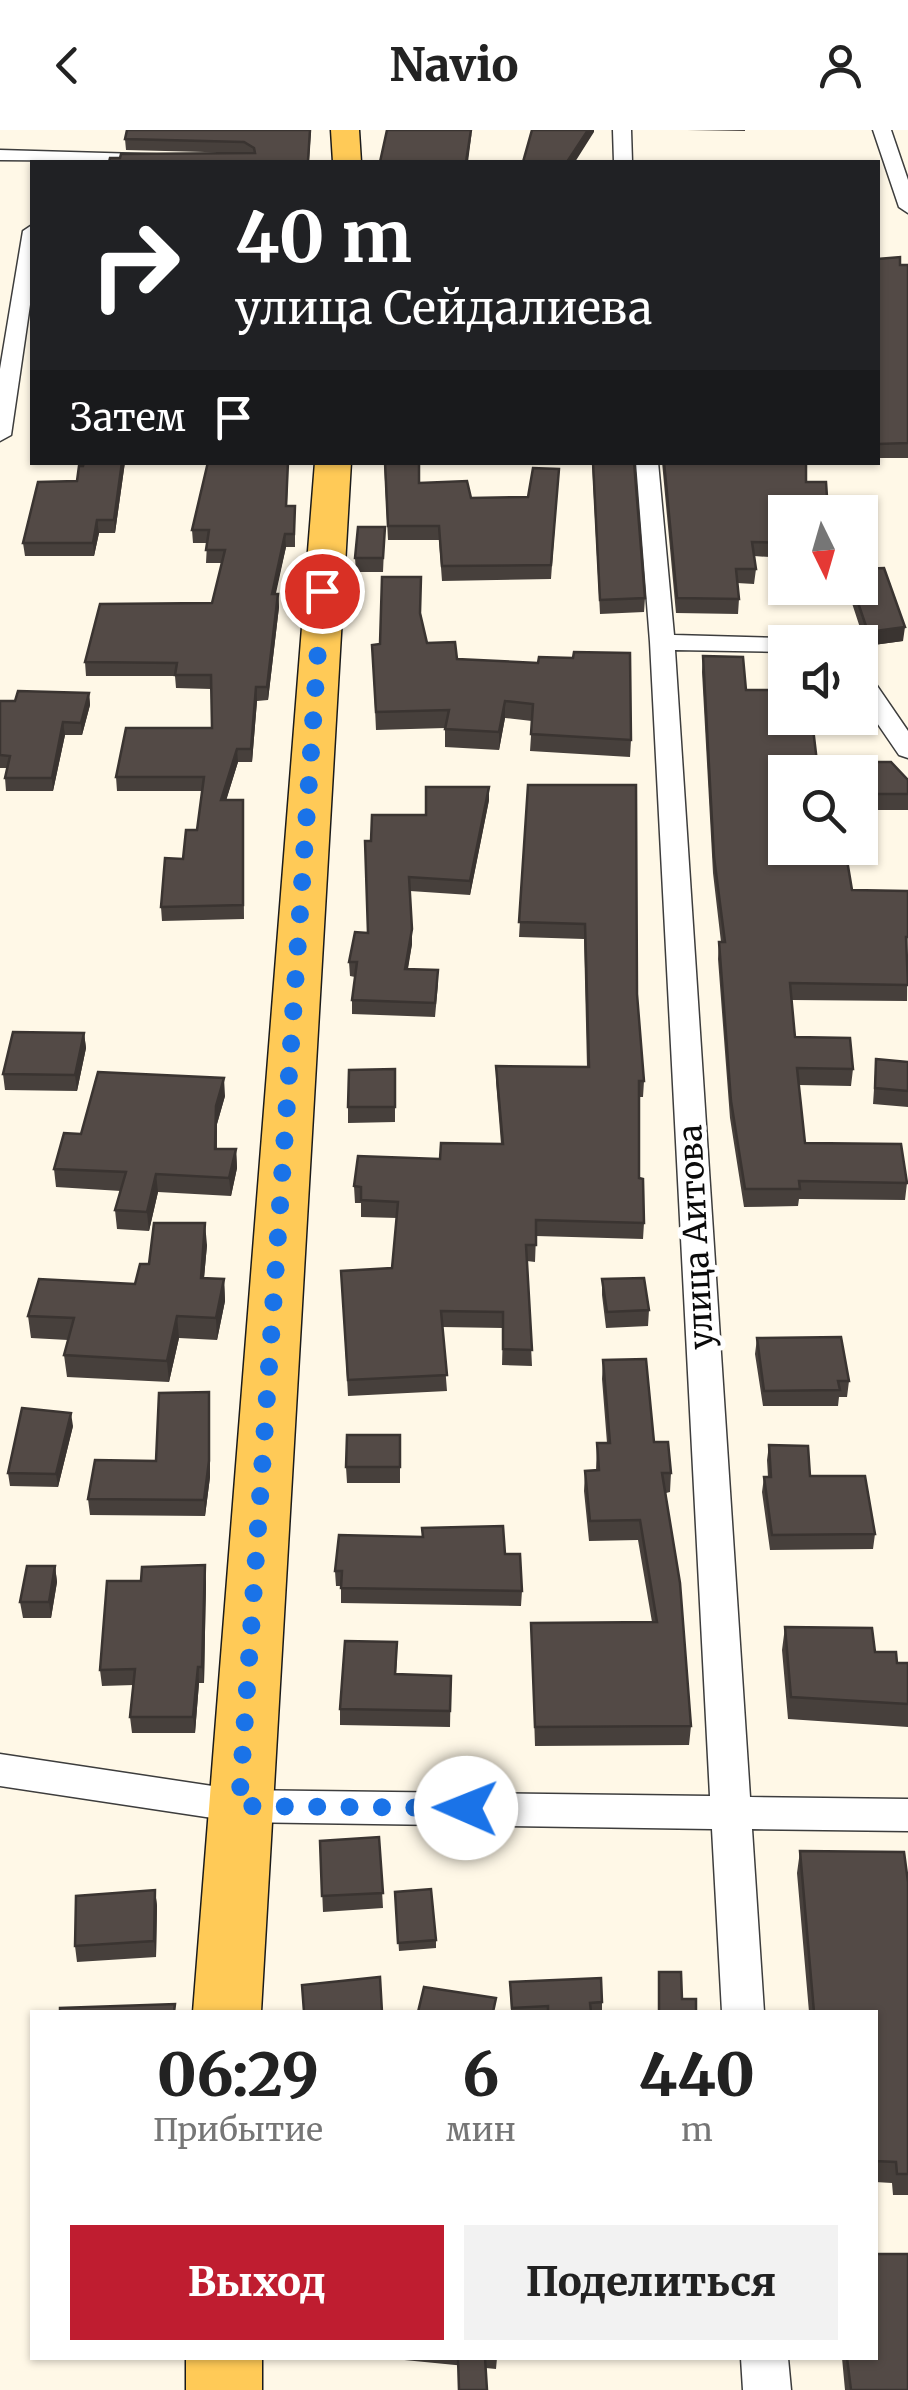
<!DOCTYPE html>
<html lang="ru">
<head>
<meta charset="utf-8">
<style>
  :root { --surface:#fff; --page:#f2f2f2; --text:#222; --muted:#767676; --accent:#bf1d30 }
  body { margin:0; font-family:Merriweather,serif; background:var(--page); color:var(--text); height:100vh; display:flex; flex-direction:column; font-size:38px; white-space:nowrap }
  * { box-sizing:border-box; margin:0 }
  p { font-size:32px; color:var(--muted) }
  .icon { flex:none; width:55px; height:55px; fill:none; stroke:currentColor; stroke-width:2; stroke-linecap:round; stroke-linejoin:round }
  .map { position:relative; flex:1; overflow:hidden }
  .side { position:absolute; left:30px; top:1880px; width:848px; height:350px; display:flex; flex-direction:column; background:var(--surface); border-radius:0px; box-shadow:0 2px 8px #0004 }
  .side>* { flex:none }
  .top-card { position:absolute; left:30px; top:30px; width:850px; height:305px; border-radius:0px; box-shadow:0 2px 8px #0004; background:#202124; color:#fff; overflow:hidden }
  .needle { width:65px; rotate:175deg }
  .tools { position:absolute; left:768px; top:365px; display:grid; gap:20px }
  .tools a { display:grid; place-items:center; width:110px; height:110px; border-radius:0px; background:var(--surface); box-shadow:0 2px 8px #0004; font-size:50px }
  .pin { position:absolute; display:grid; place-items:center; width:85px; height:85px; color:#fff; margin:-42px; border:5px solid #fff; border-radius:50%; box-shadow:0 2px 10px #0007 }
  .me { position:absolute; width:110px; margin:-55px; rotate:271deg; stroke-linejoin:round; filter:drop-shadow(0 0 8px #0008) }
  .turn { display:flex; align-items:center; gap:35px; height:210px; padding:0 40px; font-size:45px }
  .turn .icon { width:130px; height:130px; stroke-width:2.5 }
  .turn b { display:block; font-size:70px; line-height:85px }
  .then { display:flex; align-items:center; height:95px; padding:0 40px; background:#0003; gap:20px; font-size:38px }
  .eta { display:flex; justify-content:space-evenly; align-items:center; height:170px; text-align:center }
  .eta b { font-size:60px; font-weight:800; line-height:70px }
  .action { display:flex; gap:20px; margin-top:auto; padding:20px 40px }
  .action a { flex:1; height:115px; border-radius:0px; background:var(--accent); color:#fff; font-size:40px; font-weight:800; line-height:115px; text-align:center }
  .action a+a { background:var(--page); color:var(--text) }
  header { display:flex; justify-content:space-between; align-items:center; height:130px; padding:0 40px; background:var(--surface); font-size:45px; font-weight:800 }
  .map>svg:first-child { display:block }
</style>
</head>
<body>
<header><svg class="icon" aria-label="back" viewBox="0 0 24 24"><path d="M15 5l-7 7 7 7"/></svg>Navio<svg class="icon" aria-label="person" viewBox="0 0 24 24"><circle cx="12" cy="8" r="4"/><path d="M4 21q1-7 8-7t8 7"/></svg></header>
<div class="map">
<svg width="908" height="2260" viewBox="0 0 908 2260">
  <rect width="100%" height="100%" fill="#fff8e7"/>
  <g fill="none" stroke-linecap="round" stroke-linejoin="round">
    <defs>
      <path id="street" d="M613 0H631L632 32H614Z
        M873 0H891L908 50V83L899 77Z
        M0 20 244 27 253 32 0 30Z
        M32 95V161L11 305 0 311V239L23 101Z
        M636 332H658L674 505 785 508 795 512H785V522L675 520 750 1667 908 1669V1701L752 1699 764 1882H722L712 1699 239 1692 0 1656V1624L239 1660 710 1666 650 512Z
        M860 542 869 544 908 601V628L899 625 860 568Z
        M741 2228H788L791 2260H743Z"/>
      <path id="primary" d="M331 0H359L361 32H333Z
        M315 332H351L261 1882H193Z
        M186 2228H262V2260H186Z"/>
    </defs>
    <!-- street casing -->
    <use href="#street" stroke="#3d3d3d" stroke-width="3"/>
    <!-- primary casing -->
    <use href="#primary" stroke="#1b1b1b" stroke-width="3"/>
    <!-- street -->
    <use href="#street" fill="#fff" fill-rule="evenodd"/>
    <!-- primary -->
    <use href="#primary" fill="#ffca57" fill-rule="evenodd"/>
  </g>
  <!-- wall -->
  <path fill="#47403c" d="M311 0 309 31 244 23 126 20 125 9Z
    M687 0H745V1Z
    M878 129 900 135H908V328H878Z
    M125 332 115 403H99L94 426H25L23 413 77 351 83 336Z
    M384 332 419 353 471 368 528 367 559 339 551 449 442 451 439 410H388Z
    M592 332H634L645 468 644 482 600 484Z
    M662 332H806L785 382V428L754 426 756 439 754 454 737 453 739 469 738 484 676 483Z
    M288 343 287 376H295V417H286L275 464H278L279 477 268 570 257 571 252 632H238L226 670H243L244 789 162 791 161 777 197 700 202 661H117L116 647 212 598 211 559 176 558 175 546H86L85 532 212 473 222 433H206L207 413H193L192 400Z
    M385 397 383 442H356L355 428Z
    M847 458H860L903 511 866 516Z
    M421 485 427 513 457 529 631 610 630 627 530 621 532 591 505 588 499 620 445 617V598L376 600 372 515 380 514Z
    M703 526 746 560 817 632 908 650V680H860V642H785L852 760 908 761 907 871 791 870 795 907 853 939 851 956 799 955 805 1013 907 1053 905 1070 799 1069 798 1076 744 1077 730 988 718 829 719 812H721L713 743 702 542Z
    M89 563 90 575 82 605H65L53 661H6L5 648 7 638H0V571H15Z
    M528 655 637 864 644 951 643 967H639V1048L644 1093 643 1109 536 1106 535 1132 527 1131 532 1236 502 1235 503 1198 442 1197 447 1261 348 1266 341 1141 392 1138 397 1088 361 1087V1073H355L354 1056 440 1029 501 1014 496 951V936L587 937 584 809 519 807Z
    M489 670 470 765 410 761 412 814 408 839 438 854 435 887 352 884V870L355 847 350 846 349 832 368 803 371 711Z
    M84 903 86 918 77 961 5 960 3 944Z
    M876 929 908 932V977L873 974Z
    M395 939V992L348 993V977Z
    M225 966 217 994V1019H236L237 1038 231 1066 158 1062 149 1101 117 1099 115 1080 121 1061 56 1057 54 1039 81 1004Z
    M207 1115 204 1148 224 1149 225 1171 217 1210 179 1208 169 1252 67 1247 64 1225 68 1210 31 1208 28 1186 135 1154 149 1134Z
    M602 1149 649 1180 648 1196 606 1198 602 1165Z
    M757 1208 849 1251 847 1267H839L838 1276H763L755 1224Z
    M603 1230 671 1343 670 1362 666 1363 691 1596 689 1615 535 1616 531 1493 652 1492 638 1410 589 1411 584 1361 585 1341 596 1340 597 1313H607L602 1249Z
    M210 1278V1347L205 1386 90 1385 88 1369 156 1331Z
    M73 1296 58 1357 10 1356 8 1343Z
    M400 1305V1353H347L346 1337Z
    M769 1315 810 1346 875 1404 873 1419 770 1420 762 1362 764 1347H768L767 1330Z
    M505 1424 522 1461 521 1476 341 1473V1456H336L335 1441Z
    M55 1436 57 1452 51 1488H23L20 1472Z
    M206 1451 204 1553H199L195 1603H132L130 1587 134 1555 102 1556 100 1540Z
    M785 1497 875 1522 897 1533H908V1597L788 1589 782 1520Z
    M397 1528 396 1544 451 1546 450 1597 340 1595V1579Z
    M379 1707 383 1778 323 1782 320 1711Z
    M800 1721 908 1752V2065H893L892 2053 875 2052V1882H809L797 1743Z
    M155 1760 157 1776 156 1827 77 1832 75 1816Z
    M395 1762 436 1810V1818L399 1821Z
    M510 1852 602 1872V1882H511Z
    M384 2228H497L496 2239Z
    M842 2228H875L908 2260H845Z"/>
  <!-- shaded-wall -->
  <path fill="#3a3431" d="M472 0 468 32H466Z
    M588 0H594V2L575 32H567Z
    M122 332H125L115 403 114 390Z
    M97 390 99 403 94 426 93 413Z
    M285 404 286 417 273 477 272 464Z
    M278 464 279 477 268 570 267 557Z
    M905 497 903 511 866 516 868 502Z
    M256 557 257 571 252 632 251 619Z
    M89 563 90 575 82 605 81 593Z
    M505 571V588L499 620V602Z
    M63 592 65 605 53 661 52 648Z
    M237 619 238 632 222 684 221 670Z
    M489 657V670L470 765V751Z
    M412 799V814L405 853V839Z
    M84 903 86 918 77 961 75 945Z
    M224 948 225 966 217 994V1037L216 976Z
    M236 1019 237 1038 231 1066 229 1048Z
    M156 1044 158 1062 149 1101 147 1082Z
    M205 1093 207 1115 202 1170 201 1148Z
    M224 1149 225 1171 217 1210 216 1188Z
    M177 1186 179 1208 169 1252 167 1231Z
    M209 1262 210 1347 205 1386 204 1370Z
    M71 1283 73 1296 58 1357 56 1344Z
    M205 1435 206 1451 204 1553 202 1537Z
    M55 1436 57 1452 51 1488 49 1472Z
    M198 1537 199 1553 195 1603 193 1587Z
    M155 1760 157 1776 156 1827 154 1811Z"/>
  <!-- building -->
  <path fill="#534a46" stroke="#3a3431" stroke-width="2.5" d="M127 0H310L308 31 323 32H109L110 28H120L121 24 255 23 254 18 244 12 125 9Z
    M387 0H471L466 32H380Z
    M532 0H588L567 32H523Z
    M900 127V135H908V313L878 314V129Z
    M84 332H122L114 390H97L93 413H23L38 352 77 351 79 336H83Z
    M208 332H288L286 376H295L294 404H285L272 464H278L267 557H256L251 619H237L221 670H243V775L161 777 165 728 183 729 186 700H197L204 647H116L126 598H212L211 545H175L177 533 85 532 100 474 212 473 225 420H206L209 400H192Z
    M385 332H419V353L467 351 471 368 528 367 533 338 559 339 551 435 442 436 439 396H388Z
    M593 332H634L645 468 600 470Z
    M664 332H806V352H826L828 382H785V413L752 412 756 439H736L739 469 677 468Z
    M358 397H385L383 428H355Z
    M884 438 905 497 868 502 853 458H860V439Z
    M382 447H421L420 483 427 513 455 512 457 529 538 533 539 527 573 528 574 522 630 523 631 610 531 604 533 574 505 571 499 602 445 599 449 580 376 582 372 515 380 514Z
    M703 526 743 527 746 560H785V588L812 590 817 632H891L908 650V664H860V642H785V718H845L852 760 908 761V807H906L908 855 790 853 795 907 850 908 853 939 797 938 805 1013 901 1014 907 1053 799 1051 800 1059H745L731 971 719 812H725L714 727Z
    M18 561 89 563 81 593 63 592 52 648H5L10 626 0 625V571H15Z
    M528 655H636L637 864 644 951H639V1048L643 1049 644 1093 536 1090V1115H526L532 1220 503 1219V1182L441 1181 447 1245 348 1250 341 1141 392 1138 398 1072 361 1070V1057L354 1056 358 1026 440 1029 441 1013 503 1014 496 936 589 937 585 794 519 792Z
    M426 657H489L470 751 409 747 412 799 405 839 438 840 435 873 352 870 357 832H349L355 802 368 803 365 711H371L372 685H426Z
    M13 902 84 903 75 945 3 944Z
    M876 929 908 932V961L875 958Z
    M395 939V977H348L349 940Z
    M98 942 224 948 216 976 215 1019H236L229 1048 156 1044 147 1082 115 1080 126 1042 54 1039 64 1003 81 1004Z
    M154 1093H205L201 1148 224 1149 216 1188 177 1186 167 1231 64 1225 74 1188 28 1186 39 1149 135 1154 140 1134H149Z
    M644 1148 649 1180 607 1182 602 1149Z
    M841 1207 849 1251H838L840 1260 764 1261 757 1208Z
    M646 1229 654 1312H668L671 1343H662L680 1453 691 1596 535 1597 531 1493 657 1492 640 1390 590 1391 585 1341 599 1340 597 1313H610L603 1230Z
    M209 1262V1331L204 1370 88 1369 95 1330 156 1331 159 1263Z
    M22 1278 71 1283 56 1344 8 1343Z
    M347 1305H400V1337H346Z
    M769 1315 808 1316 810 1346H865L875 1404 772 1405 764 1347H771Z
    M503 1396 505 1424H520L522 1461 341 1458 342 1441H335L339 1405 423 1407 422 1398Z
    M205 1435 202 1537H198L193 1587H130L135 1539 100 1540 107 1451H141L142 1437Z
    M27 1436H55L49 1472H20Z
    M785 1497 872 1498 875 1522H896L897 1533H908V1574L791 1567Z
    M345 1511 397 1512 395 1544 451 1546 450 1581 340 1579Z
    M379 1707 383 1763 322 1766 320 1711Z
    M800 1721 904 1722 908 1752V2044H897L896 2032 875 2031V1882H814Z
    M431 1759 436 1810 398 1813 395 1762Z
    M155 1760 154 1811 75 1816 76 1766Z
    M659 1842H681L682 1869H696V1882H659Z
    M380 1847 382 1882H304L302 1855Z
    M601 1848 602 1872 590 1873 591 1882H548V1876L512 1878 510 1852Z
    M424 1857 496 1868 493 1882H418Z
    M175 1874 174 1882H60V1878Z
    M875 2124H908V2260H851L847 2228H875Z
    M458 2228H485L487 2260H459Z"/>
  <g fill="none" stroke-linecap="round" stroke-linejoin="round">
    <!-- route -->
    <path stroke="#1a73e8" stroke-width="18" stroke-dasharray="0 32.4" d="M322 461 239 1676 466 1678"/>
  </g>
  <g text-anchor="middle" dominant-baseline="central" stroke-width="10" stroke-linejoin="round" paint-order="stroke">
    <!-- street labels -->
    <g font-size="32" fill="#0a0a0a" stroke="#fff">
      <text transform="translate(696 1107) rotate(-93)">улица Аитова</text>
    </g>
  </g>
</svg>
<div class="tools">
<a><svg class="needle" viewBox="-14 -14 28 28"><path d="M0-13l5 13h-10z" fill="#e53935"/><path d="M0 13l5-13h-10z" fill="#767676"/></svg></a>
<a><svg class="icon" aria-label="sound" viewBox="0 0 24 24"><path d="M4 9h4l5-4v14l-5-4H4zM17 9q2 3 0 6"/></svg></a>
<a><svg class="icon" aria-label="search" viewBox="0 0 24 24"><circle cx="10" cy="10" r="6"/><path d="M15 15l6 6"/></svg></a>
</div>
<div class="pin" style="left:322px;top:461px;background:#d93025"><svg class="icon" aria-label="arrive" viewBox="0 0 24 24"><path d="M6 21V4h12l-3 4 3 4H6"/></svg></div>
<svg class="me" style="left:466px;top:1678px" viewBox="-20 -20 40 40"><circle r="19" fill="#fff"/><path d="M0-13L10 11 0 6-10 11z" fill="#1a73e8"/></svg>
<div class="top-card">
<div class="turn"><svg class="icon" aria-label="right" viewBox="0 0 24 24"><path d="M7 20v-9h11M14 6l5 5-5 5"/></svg><div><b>40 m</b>улица Сейдалиева</div></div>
<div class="then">Затем<svg class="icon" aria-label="arrive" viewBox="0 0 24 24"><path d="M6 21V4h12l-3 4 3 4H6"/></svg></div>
</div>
<section class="side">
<div class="eta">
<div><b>06:29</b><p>Прибытие</p></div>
<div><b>6</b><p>мин</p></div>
<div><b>440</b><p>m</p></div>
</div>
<div class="action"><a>Выход</a><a>Поделиться</a></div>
</section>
</div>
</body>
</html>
